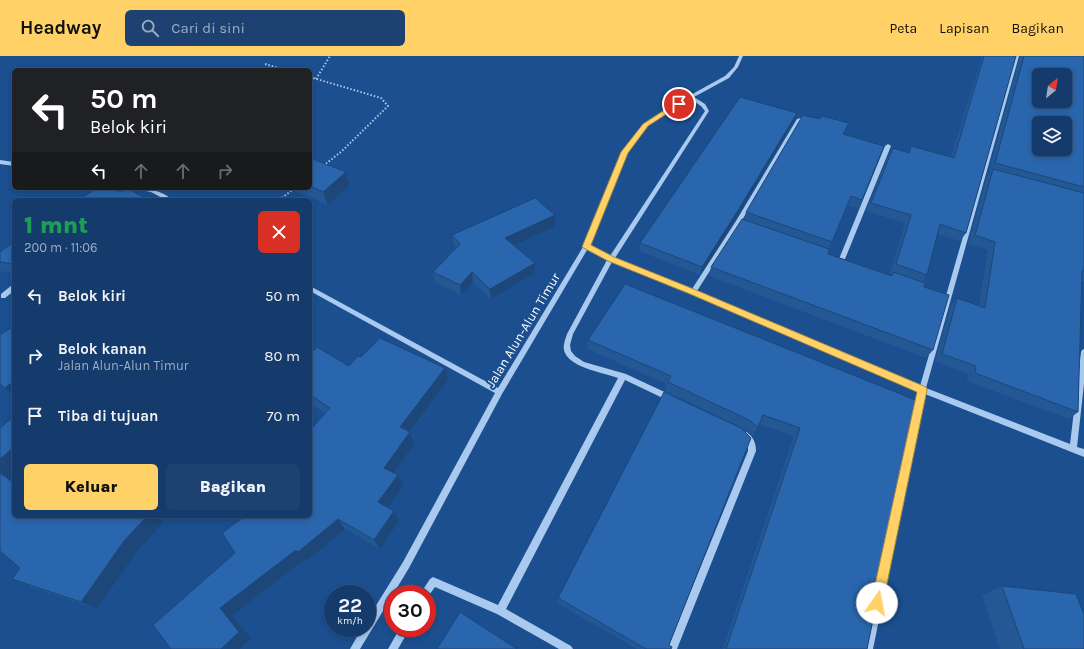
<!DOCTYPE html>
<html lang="id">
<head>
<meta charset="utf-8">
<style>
  :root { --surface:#143b6b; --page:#1d4271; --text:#f1f3f6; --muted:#9dadc1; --line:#33557e; --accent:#ffd166 }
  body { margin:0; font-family:Karla,sans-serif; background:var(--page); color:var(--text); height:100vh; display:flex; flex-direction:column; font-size:15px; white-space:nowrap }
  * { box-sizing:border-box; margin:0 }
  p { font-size:13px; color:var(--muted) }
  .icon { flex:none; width:22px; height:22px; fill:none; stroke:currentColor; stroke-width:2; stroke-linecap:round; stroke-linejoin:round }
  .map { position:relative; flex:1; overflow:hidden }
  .details { position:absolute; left:12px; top:142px; width:300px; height:320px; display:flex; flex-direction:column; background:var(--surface); border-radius:6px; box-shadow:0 2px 6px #0003,0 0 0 1px var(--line) }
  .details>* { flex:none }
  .hud { position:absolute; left:12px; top:12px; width:300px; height:122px; border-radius:6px; box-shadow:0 2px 6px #0003,0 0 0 1px var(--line); background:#202124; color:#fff; overflow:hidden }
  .needle { width:26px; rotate:30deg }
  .controls { position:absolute; left:1032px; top:12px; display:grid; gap:8px }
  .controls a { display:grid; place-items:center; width:40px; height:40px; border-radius:6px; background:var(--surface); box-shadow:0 2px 6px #0003,0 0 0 1px var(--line); font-size:20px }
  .speed { position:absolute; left:324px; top:529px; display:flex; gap:8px; font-size:20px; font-weight:700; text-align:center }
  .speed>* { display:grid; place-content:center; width:52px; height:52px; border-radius:50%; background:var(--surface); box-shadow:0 2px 6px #0003,0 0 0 1px var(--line); line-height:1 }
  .speed small { font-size:10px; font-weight:400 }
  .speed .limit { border:6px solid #d22; background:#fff; color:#111 }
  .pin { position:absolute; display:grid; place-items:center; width:34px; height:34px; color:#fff; margin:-17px; border:2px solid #fff; border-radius:50%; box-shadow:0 1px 4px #0007 }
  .me { position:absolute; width:44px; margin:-22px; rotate:12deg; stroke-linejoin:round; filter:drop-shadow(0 0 3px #0008) }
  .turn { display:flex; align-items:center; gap:14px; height:84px; padding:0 12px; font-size:18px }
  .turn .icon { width:52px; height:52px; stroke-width:2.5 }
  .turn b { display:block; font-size:28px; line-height:34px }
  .lanes { display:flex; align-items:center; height:38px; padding:0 12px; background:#0003; justify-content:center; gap:20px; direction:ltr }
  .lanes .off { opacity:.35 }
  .round { display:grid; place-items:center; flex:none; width:42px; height:42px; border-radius:6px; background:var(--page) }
  .summary { display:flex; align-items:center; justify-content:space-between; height:68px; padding:0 12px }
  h1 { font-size:24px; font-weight:800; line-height:30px; color:#1e9e55 }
  .cta { display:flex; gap:8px; margin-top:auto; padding:8px 12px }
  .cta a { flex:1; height:46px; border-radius:6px; background:var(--accent); color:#111; font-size:16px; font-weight:800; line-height:46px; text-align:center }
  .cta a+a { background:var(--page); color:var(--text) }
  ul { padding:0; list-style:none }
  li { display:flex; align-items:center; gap:12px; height:60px; padding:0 12px }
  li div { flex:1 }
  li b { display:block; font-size:15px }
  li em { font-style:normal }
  header { display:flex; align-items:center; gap:24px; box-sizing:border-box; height:56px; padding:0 20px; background:var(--accent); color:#111 }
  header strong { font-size:19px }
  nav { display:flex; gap:22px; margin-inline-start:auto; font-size:14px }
  .search { width:280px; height:36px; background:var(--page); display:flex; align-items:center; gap:10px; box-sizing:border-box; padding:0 14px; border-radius:6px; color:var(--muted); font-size:15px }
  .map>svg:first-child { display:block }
</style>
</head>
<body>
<header>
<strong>Headway</strong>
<div class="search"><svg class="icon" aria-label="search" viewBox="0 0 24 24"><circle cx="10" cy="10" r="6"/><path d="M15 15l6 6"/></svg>Cari di sini</div>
<nav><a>Peta</a><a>Lapisan</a><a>Bagikan</a></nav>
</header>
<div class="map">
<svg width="1084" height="593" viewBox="0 0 1084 593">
  <rect width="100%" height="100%" fill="#1b4f8f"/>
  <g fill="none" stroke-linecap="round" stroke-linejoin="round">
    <!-- path -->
    <path stroke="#a9c9ee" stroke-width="2" stroke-dasharray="1.5 2" stroke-linecap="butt" d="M265 8 285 14
      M310 21 381 42 388 50 342 95 323 110
      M316 23 330 0
      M279 144 295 132"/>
    <!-- minor -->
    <path fill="#a9c9ee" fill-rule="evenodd" d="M739 0H743L738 11 729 22 694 41 705 48 709 55 615 202 692 233 736 165 797 63 801 62V63L741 166 697 235 920 330 1015 0H1019L926 332 1070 388 1081 296 1082 294 1084 293V328L1077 391 1084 393V401L925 338 873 593H863L918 336 691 238 612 206 573 278 570 289 571 295 575 300 584 306 626 318 673 340 674 342 673 344 670 345 667 344 625 324 506 553 571 590 573 593H559L497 558 435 531 427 542V538H420L430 523 433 521 498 549 618 322C604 317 572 312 565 297 562 291 565 284 567 278L607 204 587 194 502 338 409 512 360 593H350L362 572H367V564L403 506 495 337 310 235V230L498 332 583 191 623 95 643 68 669 51 725 20 734 11ZM690 43 701 50 705 55 610 200 589 190 628 96 647 70 673 53Z
      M888 88 891 90 845 203 842 205H840L839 203 885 90Z
      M0 104 14 106V110L0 108Z
      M135 132C149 132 162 135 173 144H166L151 136 136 133Z
      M12 229H14V235L5 242H1V238Z
      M744 375C752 378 756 386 756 395L677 593H667L748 395V387L740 378 741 376Z
      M400 572H410L398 593H388Z"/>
  </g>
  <!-- wall -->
  <path fill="#245895" d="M982 0H1016L966 177 960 185 937 178 927 219 922 226 924 231 933 294 926 302 709 220 711 211 744 163 746 156 844 78 862 144 858 152 848 149 832 186 829 193 828 198 891 219 892 217H890L905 167 866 155 888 100 893 92 908 97 911 90 951 101Z
    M1020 0H1084V226L1082 225 1078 356 1069 363 967 325 968 318 935 305 951 250 957 242 979 250 988 194 968 188 987 121 991 115H989Z
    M797 57 794 65 735 164 700 219 639 195 640 187Z
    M310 102 346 116 350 129 328 149 289 132H310Z
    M555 170 513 189 535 207V217L491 243 473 226 461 239 435 226 433 216 456 192 454 190 452 179Z
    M14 186V217L0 215V196Z
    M588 284 918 345 867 593H723L794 380 759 368 753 379 745 373 665 335 667 328 587 293Z
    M310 298 349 310 361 301 448 324 410 376 414 388 393 417 403 430 387 451 394 455 399 465 380 493 345 473 307 505 305 503 232 560 251 582 240 593H171L235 497 310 460 325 357 310 347Z
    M13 361 14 362V417L9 421 14 425V460H156L164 466 138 494 97 553 31 531 12 523 20 512 0 495Z
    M1002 530 1084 593H1000L982 539Z
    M558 542 669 589 671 593H637L557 547Z"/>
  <!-- shaded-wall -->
  <path fill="#1d4779" d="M797 57 794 65 735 164 700 219 702 211Z
    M346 116 350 129 328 149 323 136Z
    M118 132H122L127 139 116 135Z
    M555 159V170L506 193 505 182Z
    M535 207V217L491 243 490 233Z
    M472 216 473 226 461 239 460 229Z
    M445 312 448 324 404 383 400 371Z
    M14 325V339L5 332Z
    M410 376 414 388 389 423 384 412Z
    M14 391V417L9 421 14 425V427L0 417V403Z
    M398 419 403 430 384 456 378 446Z
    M394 455 399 465 380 493 374 484Z
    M147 460H156L164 466 138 494 97 553 81 546 124 485Z
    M338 463 345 473 307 505 305 503 232 560 251 582 240 593H221L220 552 296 494Z"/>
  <!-- building -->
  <path fill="#2a66ad" stroke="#1d4779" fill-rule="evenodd" d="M984 0H1016L966 177 940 168 927 219 896 208 911 159 871 147 893 92 909 97 911 90 954 102Z
    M1024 0H1084V131L995 107ZM1039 19H1065V45H1039ZM1039 67H1065V93H1039Z
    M740 41 797 57 737 156 702 211 640 187Z
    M803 59 820 63 822 60 849 67 843 78 884 90 862 144 851 140 832 186 746 156Z
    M310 102 346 116 323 136 310 130Z
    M993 113 1084 137V215H1082L1078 356 975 317 976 310 942 298 957 242 985 252 995 186 975 179Z
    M97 132H118L116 135H124L128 133 149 144H79Z
    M535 142 555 159 505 182 535 207 490 233 472 216 460 229 433 216 460 188 452 179Z
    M742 163 829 193 828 198 892 220 893 216 925 227 924 231 949 239 933 294 711 211Z
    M14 186V208L0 206V196Z
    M625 228 918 345 867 593H726L800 372 763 359 758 371 749 364 668 326 671 320 588 284Z
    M11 272 14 274V325L5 332 0 328V279Z
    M380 282 445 312 400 371 410 376 384 412 398 419 378 446 394 455 374 484 338 463 298 496 296 494 220 552 239 576 221 593H171L153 569 235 497 222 477 245 460H310V374L330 352 310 339V298L317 291 349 310 358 300 361 301Z
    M664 336 741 372 751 382 669 589 672 591 671 593H646L558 542Z
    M13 361 14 363V391L0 403V372Z
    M0 417 14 427V460H72L75 462 77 460H147L124 485 81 546 12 523 20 512 0 495Z
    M1002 530 1076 538 1084 558V593H1024Z
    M460 556 517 593H437Z"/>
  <!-- route -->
  <path fill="#ffd166" stroke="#a68842" d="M677 46 682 48 648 70 628 97 591 189 614 201 696 234 926 331 927 334 883 547 882 552 877 553 873 552 871 547 917 336 690 238 608 205 582 191 621 96 643 68Z"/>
  <g text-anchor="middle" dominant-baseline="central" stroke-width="4" stroke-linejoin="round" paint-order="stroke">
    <!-- street labels -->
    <g font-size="13" fill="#fff" stroke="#1b4f8f">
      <text transform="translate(523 274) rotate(-59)">Jalan Alun-Alun Timur</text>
    </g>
  </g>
</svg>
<div class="controls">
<a><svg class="needle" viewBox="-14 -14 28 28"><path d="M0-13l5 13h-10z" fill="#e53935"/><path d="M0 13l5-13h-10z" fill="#9dadc1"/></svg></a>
<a><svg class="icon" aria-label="layers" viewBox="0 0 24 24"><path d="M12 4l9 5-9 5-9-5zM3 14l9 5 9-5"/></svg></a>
</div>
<div class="speed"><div>22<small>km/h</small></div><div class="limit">30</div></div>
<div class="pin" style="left:679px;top:48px;background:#d93025"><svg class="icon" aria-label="arrive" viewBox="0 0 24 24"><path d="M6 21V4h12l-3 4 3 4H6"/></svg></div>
<svg class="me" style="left:877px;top:547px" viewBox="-20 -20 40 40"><circle r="19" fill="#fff"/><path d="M0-13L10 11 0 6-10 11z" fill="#ffd166"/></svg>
<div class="hud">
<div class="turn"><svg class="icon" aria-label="left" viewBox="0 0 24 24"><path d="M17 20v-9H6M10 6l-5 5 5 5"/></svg><div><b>50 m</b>Belok kiri</div></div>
<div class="lanes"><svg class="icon" aria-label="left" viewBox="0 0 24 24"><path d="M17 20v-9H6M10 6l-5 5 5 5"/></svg><svg class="icon off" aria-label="ahead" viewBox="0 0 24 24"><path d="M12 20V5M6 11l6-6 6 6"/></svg><svg class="icon off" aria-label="ahead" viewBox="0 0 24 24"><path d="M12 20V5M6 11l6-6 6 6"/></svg><svg class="icon off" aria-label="right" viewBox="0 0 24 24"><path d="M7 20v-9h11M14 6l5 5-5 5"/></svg></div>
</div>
<section class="details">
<div class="summary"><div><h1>1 mnt</h1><p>200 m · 11:06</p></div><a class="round" style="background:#d93025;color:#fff"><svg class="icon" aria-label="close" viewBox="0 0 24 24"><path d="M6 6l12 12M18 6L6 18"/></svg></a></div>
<ul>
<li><svg class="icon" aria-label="left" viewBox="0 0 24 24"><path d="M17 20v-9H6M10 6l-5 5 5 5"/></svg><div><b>Belok kiri</b></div><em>50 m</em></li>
<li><svg class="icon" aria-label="right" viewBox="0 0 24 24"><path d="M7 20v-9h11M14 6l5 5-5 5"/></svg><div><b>Belok kanan</b><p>Jalan Alun-Alun Timur</p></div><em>80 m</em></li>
<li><svg class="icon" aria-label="arrive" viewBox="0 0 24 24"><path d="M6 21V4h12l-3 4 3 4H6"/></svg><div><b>Tiba di tujuan</b></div><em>70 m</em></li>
</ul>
<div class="cta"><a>Keluar</a><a>Bagikan</a></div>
</section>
</div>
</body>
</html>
